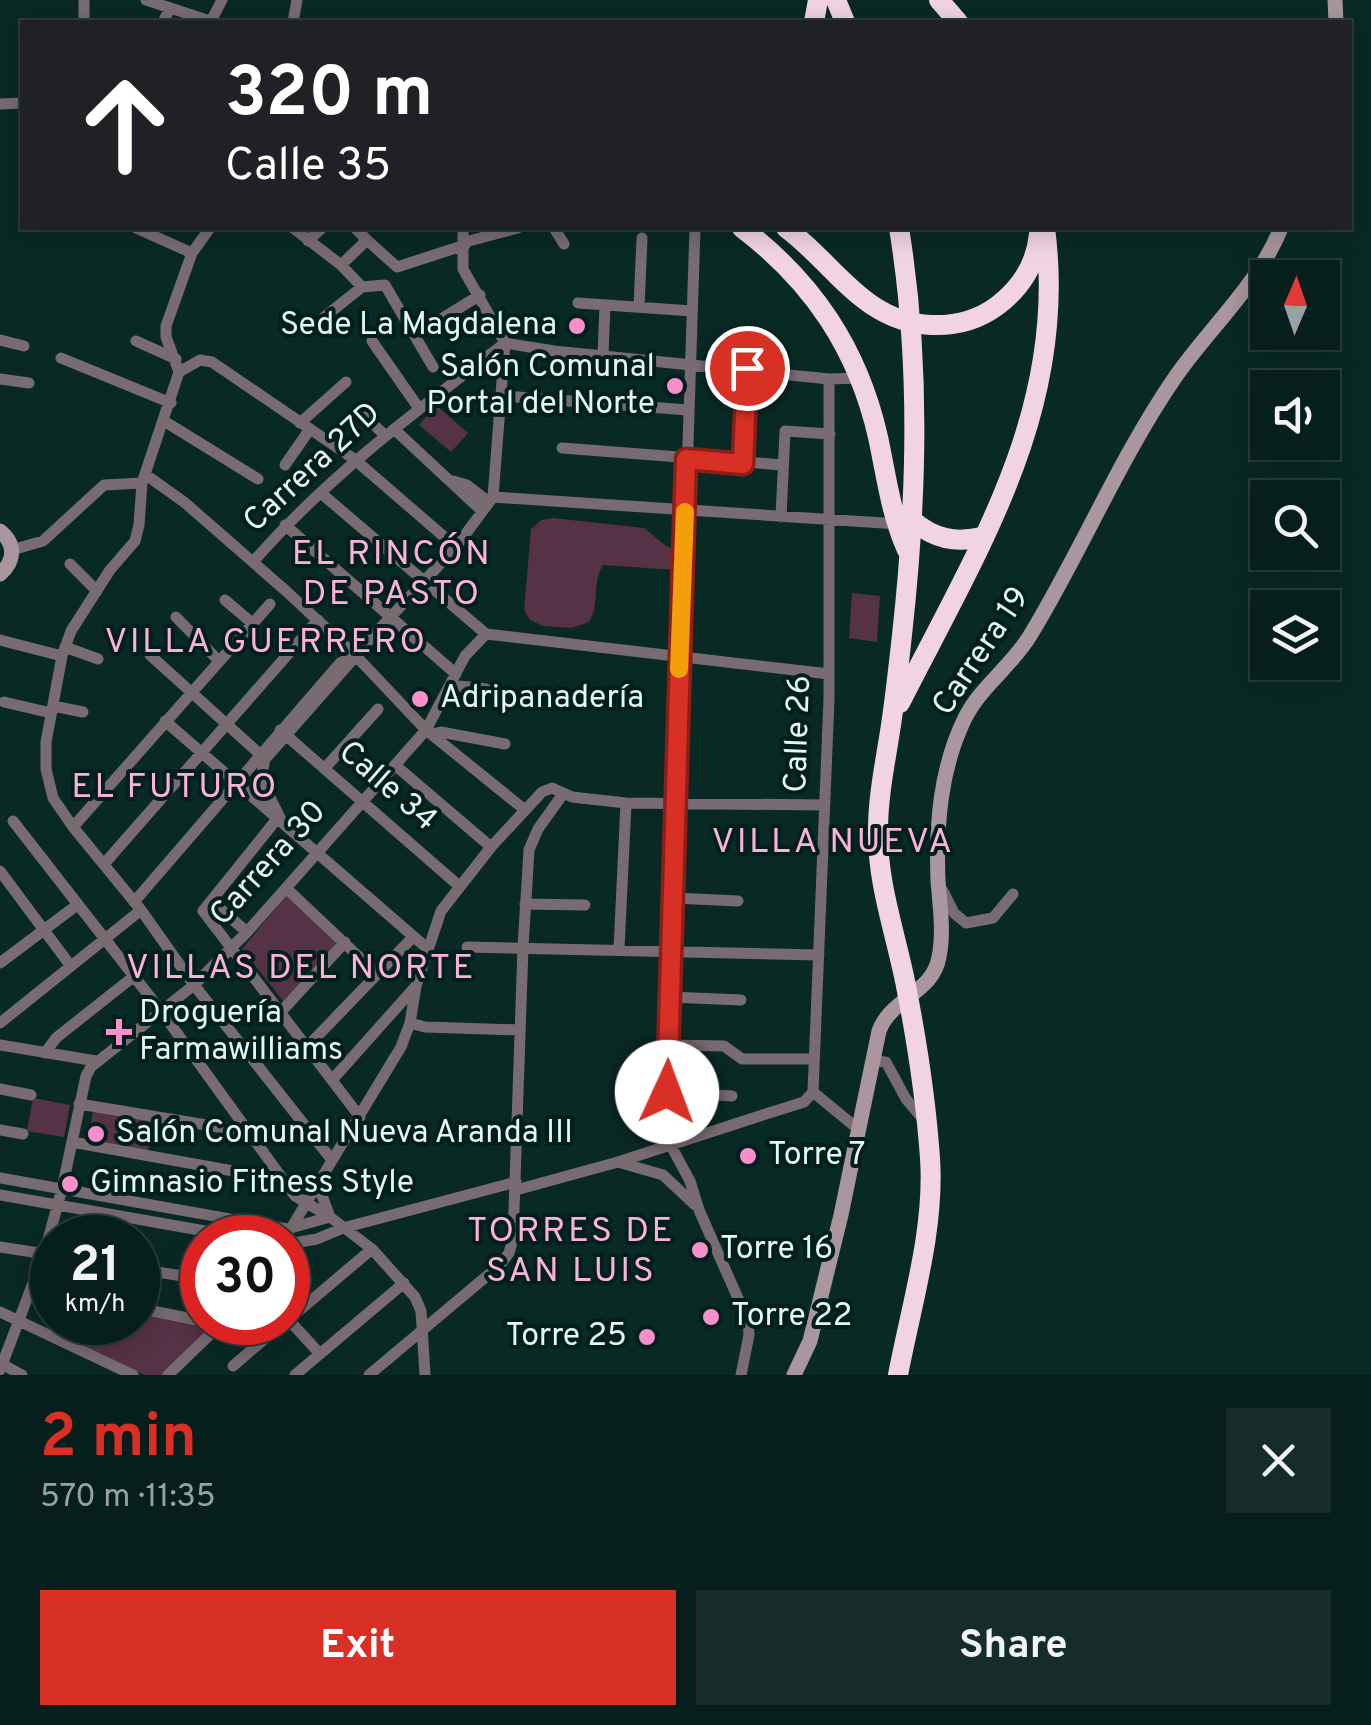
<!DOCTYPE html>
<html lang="en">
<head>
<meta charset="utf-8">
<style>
  :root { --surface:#071f1c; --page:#152c29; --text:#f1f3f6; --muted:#98a2a3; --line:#283d3b; --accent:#d93025 }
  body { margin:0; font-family:Overpass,sans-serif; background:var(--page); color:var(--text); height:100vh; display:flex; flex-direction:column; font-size:38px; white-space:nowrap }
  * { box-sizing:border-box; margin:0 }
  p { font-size:32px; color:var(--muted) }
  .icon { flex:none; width:55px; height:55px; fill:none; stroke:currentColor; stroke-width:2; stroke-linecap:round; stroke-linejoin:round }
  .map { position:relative; height:1375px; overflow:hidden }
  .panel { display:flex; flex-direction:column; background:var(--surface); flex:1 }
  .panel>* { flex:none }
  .guide { position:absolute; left:20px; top:20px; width:1332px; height:210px; border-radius:0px; box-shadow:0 5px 25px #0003,0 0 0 2px var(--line); background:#202124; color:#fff; overflow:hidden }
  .needle { width:65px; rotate:2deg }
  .buttons { position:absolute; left:1250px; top:260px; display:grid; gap:20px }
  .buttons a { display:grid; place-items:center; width:90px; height:90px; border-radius:0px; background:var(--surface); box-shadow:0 5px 25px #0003,0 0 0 2px var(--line); font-size:50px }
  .speed { position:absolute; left:30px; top:1215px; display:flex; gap:20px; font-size:50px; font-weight:700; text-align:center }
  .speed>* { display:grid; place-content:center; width:130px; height:130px; border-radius:50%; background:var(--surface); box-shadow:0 5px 25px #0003,0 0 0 2px var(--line); line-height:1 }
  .speed small { font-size:25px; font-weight:400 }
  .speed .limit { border:15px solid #d22; background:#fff; color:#111 }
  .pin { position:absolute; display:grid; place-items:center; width:85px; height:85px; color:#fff; margin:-42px; border:5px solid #fff; border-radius:50%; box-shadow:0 2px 10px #0007 }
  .me { position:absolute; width:110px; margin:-55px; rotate:2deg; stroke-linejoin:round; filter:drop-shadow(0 0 8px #0008) }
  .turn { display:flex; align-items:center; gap:35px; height:210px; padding:0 40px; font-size:45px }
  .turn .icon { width:130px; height:130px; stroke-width:2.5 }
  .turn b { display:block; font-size:70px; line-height:85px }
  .round { display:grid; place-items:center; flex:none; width:105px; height:105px; border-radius:0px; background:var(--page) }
  .head { display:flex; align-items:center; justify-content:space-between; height:170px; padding:0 40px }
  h1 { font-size:60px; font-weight:700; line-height:75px; color:var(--accent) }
  .button { display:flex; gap:20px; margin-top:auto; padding:20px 40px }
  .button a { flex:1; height:115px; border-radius:0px; background:var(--accent); color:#fff; font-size:40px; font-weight:700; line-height:115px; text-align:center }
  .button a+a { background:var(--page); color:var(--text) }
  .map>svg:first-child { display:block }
</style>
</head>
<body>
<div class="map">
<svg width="1371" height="1375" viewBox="0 0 1371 1375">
  <rect width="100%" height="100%" fill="#092925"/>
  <!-- green -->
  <path fill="#553245" d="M436 405 468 433 451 452 419 425Z
    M553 518 644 528 666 546 676 550 675 570 603 565C592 582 600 605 589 622L571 628 543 626 530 620 524 610 531 529 541 520Z
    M852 593 880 596 877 642 849 638Z
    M287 895 340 942 284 1002 242 949Z
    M33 1098 70 1105 64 1137 27 1131Z
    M93 1111 153 1120 148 1153 87 1142Z
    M138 1312 212 1326 164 1375H144L69 1338 77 1323 138 1322Z"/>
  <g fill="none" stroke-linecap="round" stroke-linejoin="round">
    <!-- street -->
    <path stroke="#786c72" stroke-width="11" d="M146 0 213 22
      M84 17V0
      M211 21 222 0
      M163 22 170 8
      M293 22 297 0
      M0 104 22 103
      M136 228 192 253
      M210 228 192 253 166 326V337L179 372 142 483 139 525 135 541 110 570 71 631 62 656 46 742V769L53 798 73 827 141 910 194 985 332 1160
      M293 228 341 265 362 287 385 285 433 367
      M355 228 367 240
      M463 228V269L505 343
      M554 228 564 244
      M695 228 667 1092 670 1144 690 1181 699 1210 748 1321 749 1335 741 1375
      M308 241 322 228
      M465 242 518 228
      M341 265 367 240 397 267 465 245
      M578 303 692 311
      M639 307 642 238
      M323 318 362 287
      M430 326 480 295
      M0 340 24 346
      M136 341 176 359
      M372 341 418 407
      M505 343 554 351 829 379 861 378
      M603 355 605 305
      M61 358 171 403
      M179 372 200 360 212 362 354 459 456 547
      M0 379 29 383
      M503 396 688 410
      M365 417 386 436
      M164 421 258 479
      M300 423 346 382
      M394 429 482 511
      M562 448 783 465
      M743 464 747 369
      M285 465 310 429
      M146 475 184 502 286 591 355 655 426 730 525 810
      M453 481 467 485 489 502
      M322 494 486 634
      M493 497 898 524
      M493 497 505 343
      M781 517 785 431 830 434
      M285 525 456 674
      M12 550 43 541 104 485 142 483
      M253 562C327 477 416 411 505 343
      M70 564 97 591
      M225 600 252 623
      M176 617 219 661
      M486 634 829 674
      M0 640 62 656
      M65 647 98 659
      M150 655 262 756
      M451 685 486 689
      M4 702 51 713
      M53 706 83 712
      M165 721 428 949
      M280 730 458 885
      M432 734 441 732 505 744
      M395 765 491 847
      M325 768 378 709
      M276 820 203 911 360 1117
      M13 821 161 1011 295 1196 330 1217
      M282 822 261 779 265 759 353 659
      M73 827 270 604
      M104 864 318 620
      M0 871 70 965
      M286 888 376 973
      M943 891 954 913 966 923 993 918 1013 894
      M674 898 738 901
      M211 901 247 932
      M134 902 340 663 355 655 456 547 493 497
      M525 904 585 905
      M467 947 819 955
      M619 949 626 803
      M0 963 77 905
      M670 997 741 1000
      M280 1013 345 942
      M0 1023 141 910
      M410 1023 425 1027 520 1030
      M0 1045 96 1061
      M669 1045 724 1046 742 1059H814
      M307 1047 412 938
      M45 1053 56 1038 133 977
      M873 1061 886 1062 906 1099 922 1118
      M332 1080 416 986
      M0 1089 31 1095
      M667 1092 732 1096
      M813 1092 829 699V379
      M813 1092 858 1129
      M79 1104 249 1132
      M0 1130 23 1134
      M72 1142 283 1180
      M618 1162 663 1175 695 1205
      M0 1178 287 1229 330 1217
      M318 1185 330 1217 372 1249 415 1297 421 1311 425 1375
      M516 1190 618 1162 769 1113 804 1102 813 1092
      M0 1195 245 1238
      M285 1238 401 1047 410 1023 416 986 441 911 491 847 542 792 552 788 572 797 626 803 824 805
      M288 1244 317 1239 343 1228 516 1182
      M0 1247 52 1255
      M138 1269 202 1279
      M138 1308 202 1321
      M0 1312 133 1375
      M288 1319 320 1354
      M288 1320 372 1249
      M0 1363 22 1375
      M233 1366 284 1322
      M0 1370 44 1254 62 1189 86 1076 91 1067 194 985 247 932 426 730 465 656 486 634
      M168 1375 223 1322
      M295 1375 404 1283
      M369 1375 500 1265 509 1253 513 1239 523 947 529 850 538 829 563 794"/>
    <!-- secondary -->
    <path stroke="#a9969f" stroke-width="15" d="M1335 0 1336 22
      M0 531C16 544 15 561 0 574
      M794 1375 810 1341 841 1215 879 1031C891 998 933 993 939 957 944 933 940 905 938 881 936 825 940 769 965 718 981 686 1013 665 1031 634 1082 550 1120 457 1176 376 1211 326 1258 285 1281 228"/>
    <!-- highway -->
    <path stroke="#f1d3e2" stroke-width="20" d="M836 0 845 22
      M939 0 958 22
      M814 22 818 0
      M742 228C813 282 858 349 878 437 886 474 891 515 907 550
      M786 228C835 264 863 322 931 325 954 326 978 320 997 306 1021 288 1036 265 1039 234
      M912 520C934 539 956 544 985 536
      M900 703C978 549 1069 408 1045 228
      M898 1375C911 1306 935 1230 930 1158 926 1101 917 1042 906 986 896 934 877 884 878 830 878 792 887 755 892 718 896 690 899 662 902 635 917 499 921 363 899 228"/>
  </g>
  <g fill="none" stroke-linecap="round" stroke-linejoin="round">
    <defs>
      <path id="route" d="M667 1092 686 459 743 464 747 368"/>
    </defs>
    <!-- route casing -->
    <use href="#route" stroke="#8d1f18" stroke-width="25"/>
    <!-- route -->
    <use href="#route" stroke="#d93025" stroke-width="18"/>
    <!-- slow -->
    <path stroke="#f59e0b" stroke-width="18" d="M679 669 685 512"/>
  </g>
  <!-- markers -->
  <g fill="#f98fca" stroke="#011f1c" stroke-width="4">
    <circle cx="577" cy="326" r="10"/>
    <circle cx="675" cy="386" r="10"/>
    <circle cx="420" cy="699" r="10"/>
    <path d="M114 1017h10v10h10v10h-10v10h-10v-10h-10v-10h10z"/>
    <circle cx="96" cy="1134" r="10"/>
    <circle cx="748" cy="1156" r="10"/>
    <circle cx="70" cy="1184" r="10"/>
    <circle cx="700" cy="1250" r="10"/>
    <circle cx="711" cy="1317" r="10"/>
    <circle cx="647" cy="1337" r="10"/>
  </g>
  <g text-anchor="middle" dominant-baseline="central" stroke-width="8" stroke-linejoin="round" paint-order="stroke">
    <!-- poi labels -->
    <g font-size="32" fill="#e5f6f3" stroke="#011f1c" text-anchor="start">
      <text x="557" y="326" text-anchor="end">Sede La Magdalena</text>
      <text x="655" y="368" text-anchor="end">Salón Comunal<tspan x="655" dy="37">Portal del Norte</tspan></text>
      <text x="440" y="699">Adripanadería</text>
      <text x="139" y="1014">Droguería<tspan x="139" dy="37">Farmawilliams</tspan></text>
      <text x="116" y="1134">Salón Comunal Nueva Aranda III</text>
      <text x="768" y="1156">Torre 7</text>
      <text x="90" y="1184">Gimnasio Fitness Style</text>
      <text x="720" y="1250">Torre 16</text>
      <text x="731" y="1317">Torre 22</text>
      <text x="627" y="1337" text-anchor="end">Torre 25</text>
    </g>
    <!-- street labels -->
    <g font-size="32" fill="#e5f6f3" stroke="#011f1c">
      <text transform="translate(313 468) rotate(-43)">Carrera 27D</text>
      <text transform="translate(982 652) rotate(-56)">Carrera 19</text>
      <text transform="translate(799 734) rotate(-88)">Calle 26</text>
      <text transform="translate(387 787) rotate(41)">Calle 34</text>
      <text transform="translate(269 864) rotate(-48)">Carrera 30</text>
    </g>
    <!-- neighbourhood labels -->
    <g font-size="35" letter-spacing="2.5" fill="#fbb1d8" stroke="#011f1c">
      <text x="392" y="555">EL RINCÓN<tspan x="392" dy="40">DE PASTO</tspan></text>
      <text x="266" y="643">VILLA GUERRERO</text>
      <text x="175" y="788">EL FUTURO</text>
      <text x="833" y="843">VILLA NUEVA</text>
      <text x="301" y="969">VILLAS DEL NORTE</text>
      <text x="571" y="1232">TORRES DE<tspan x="571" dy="40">SAN LUIS</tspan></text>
    </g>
  </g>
</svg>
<div class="buttons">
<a><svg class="needle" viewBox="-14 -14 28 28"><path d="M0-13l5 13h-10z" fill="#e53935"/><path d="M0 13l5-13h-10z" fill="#98a2a3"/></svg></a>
<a><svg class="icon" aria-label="sound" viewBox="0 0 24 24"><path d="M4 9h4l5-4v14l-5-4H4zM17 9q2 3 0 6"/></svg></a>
<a><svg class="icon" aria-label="search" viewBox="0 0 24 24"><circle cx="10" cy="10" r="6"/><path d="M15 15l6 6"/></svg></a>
<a><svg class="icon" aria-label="layers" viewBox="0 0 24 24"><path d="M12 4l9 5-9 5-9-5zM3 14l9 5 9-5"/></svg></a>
</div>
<div class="speed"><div>21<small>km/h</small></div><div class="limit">30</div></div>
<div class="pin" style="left:747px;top:368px;background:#d93025"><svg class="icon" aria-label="arrive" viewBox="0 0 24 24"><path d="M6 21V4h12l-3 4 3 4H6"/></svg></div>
<svg class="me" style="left:667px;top:1092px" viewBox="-20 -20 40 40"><circle r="19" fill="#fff"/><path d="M0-13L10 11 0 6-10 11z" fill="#d93025"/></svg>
<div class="guide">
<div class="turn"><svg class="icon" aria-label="ahead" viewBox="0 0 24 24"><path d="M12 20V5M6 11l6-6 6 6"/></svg><div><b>320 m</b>Calle 35</div></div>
</div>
</div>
<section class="panel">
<div class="head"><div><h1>2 min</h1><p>570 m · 11:35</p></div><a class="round"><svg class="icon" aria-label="close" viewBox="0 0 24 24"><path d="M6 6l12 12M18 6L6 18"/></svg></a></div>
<div class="button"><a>Exit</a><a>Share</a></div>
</section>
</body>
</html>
